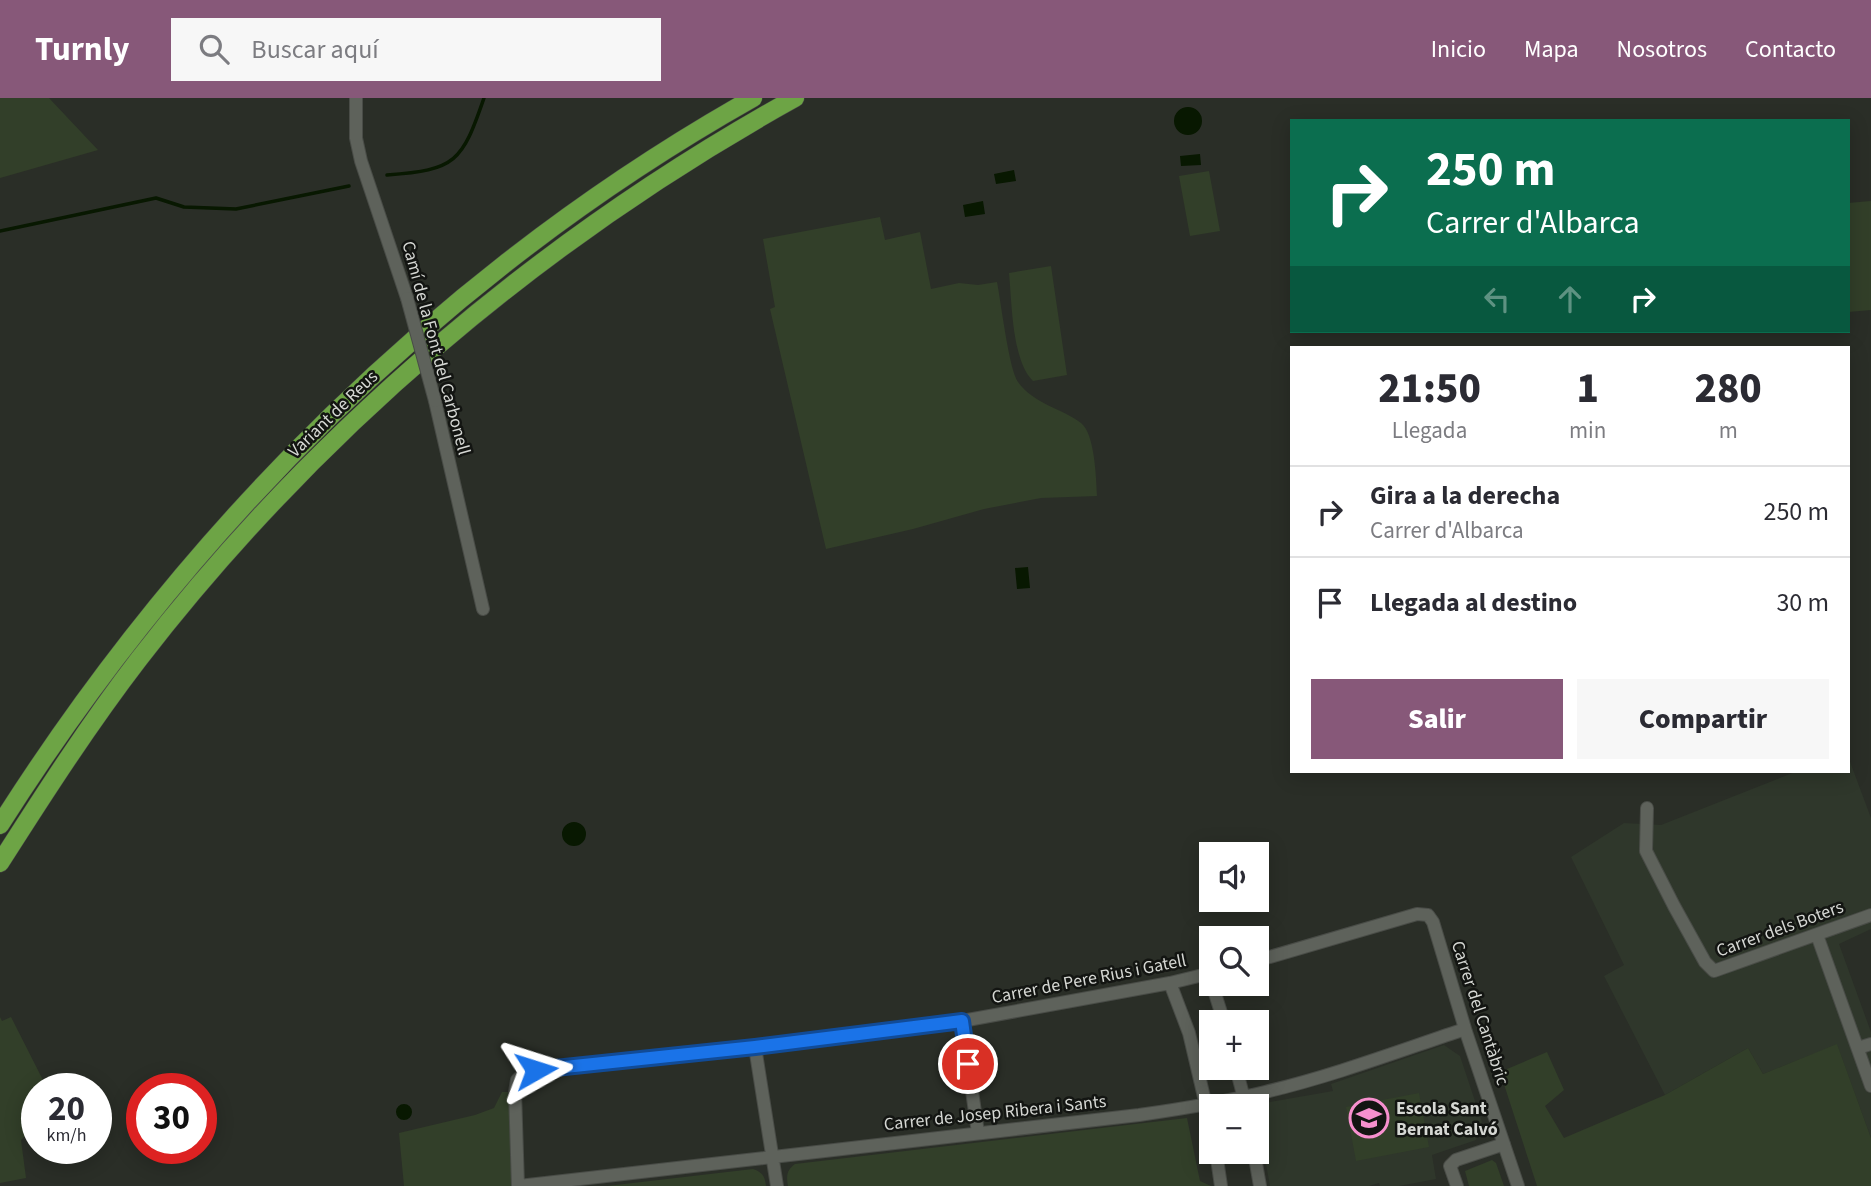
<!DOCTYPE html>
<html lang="es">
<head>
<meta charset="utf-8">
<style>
  :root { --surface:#fff; --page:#f7f7f7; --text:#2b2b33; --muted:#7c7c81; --line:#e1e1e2; --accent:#875879 }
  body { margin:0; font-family:"Source Sans 3",sans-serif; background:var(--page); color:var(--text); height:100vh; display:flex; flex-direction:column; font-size:26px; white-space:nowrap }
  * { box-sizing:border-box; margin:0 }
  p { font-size:23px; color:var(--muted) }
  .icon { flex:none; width:38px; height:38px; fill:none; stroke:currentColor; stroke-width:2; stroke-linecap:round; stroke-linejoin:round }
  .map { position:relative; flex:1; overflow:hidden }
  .sheet { position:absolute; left:1290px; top:248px; width:560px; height:427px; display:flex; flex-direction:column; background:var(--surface); border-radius:0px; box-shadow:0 4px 18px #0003 }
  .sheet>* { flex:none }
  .top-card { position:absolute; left:1290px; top:21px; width:560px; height:214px; border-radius:0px; box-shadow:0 4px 18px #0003; background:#0b6e4f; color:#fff; overflow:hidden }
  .tools { position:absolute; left:1199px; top:744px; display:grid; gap:14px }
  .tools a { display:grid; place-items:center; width:70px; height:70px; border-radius:0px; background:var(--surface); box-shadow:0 4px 18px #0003; font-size:35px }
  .speed { position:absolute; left:21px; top:975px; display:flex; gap:14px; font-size:35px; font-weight:700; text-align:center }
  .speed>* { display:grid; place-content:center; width:91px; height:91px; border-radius:50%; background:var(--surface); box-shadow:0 4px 18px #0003; line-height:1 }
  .speed small { font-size:18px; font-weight:400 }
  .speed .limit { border:10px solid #d22; background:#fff; color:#111 }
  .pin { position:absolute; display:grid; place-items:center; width:60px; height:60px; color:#fff; margin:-30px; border:4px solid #fff; border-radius:50%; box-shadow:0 2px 7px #0007 }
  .me { position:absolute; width:77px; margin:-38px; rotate:84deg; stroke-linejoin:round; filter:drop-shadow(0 0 5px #0008) }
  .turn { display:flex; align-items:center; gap:24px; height:147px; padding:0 21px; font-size:32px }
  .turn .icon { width:91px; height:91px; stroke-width:2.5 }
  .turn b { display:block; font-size:49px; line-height:60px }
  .lanes { display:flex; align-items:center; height:66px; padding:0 21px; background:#0003; justify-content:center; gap:35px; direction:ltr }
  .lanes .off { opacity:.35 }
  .eta { display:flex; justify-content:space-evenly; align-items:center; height:119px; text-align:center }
  .eta b { font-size:42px; font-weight:800; line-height:49px }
  .primary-button { display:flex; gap:14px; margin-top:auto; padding:14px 21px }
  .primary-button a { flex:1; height:80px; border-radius:0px; background:var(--accent); color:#fff; font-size:28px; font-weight:800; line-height:80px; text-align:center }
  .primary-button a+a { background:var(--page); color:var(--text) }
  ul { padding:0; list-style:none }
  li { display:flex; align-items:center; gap:21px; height:91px; padding:0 21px; border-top:2px solid var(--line) }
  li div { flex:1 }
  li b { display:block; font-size:26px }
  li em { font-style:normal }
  header { display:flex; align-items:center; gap:42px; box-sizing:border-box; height:98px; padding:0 35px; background:var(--accent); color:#fff }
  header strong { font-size:33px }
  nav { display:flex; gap:38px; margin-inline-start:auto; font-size:24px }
  .search { width:490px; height:63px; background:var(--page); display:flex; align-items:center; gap:18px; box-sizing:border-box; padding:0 24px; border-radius:0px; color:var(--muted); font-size:26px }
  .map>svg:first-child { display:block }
</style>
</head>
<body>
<header>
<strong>Turnly</strong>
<div class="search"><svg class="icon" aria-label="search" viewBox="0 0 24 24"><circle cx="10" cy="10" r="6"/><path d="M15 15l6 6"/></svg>Buscar aquí</div>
<nav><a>Inicio</a><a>Mapa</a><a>Nosotros</a><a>Contacto</a></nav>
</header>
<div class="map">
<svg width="1871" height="1088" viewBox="0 0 1871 1088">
  <rect width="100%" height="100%" fill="#2a2e27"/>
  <!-- built -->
  <path fill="#2f372b" d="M1849 661 1871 720V831L1839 846 1871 934V1040L1837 947 1763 976 1748 950 1665 997 1604 878 1624 867 1571 759 1624 725 1661 727 1795 674H1848Z
    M1444 947 1460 958 1482 1024 1476 1042 1432 1057 1436 1081 1399 1088H1380L1379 1085 1369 1088H1270L1257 1017 1265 1005 1333 993 1331 986Z"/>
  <!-- green -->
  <path fill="#323f29" d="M0 0H49L98 52 0 80Z
    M1209 73 1220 133 1190 138 1179 78Z
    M1871 103V212L1848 214V105Z
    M880 119 885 142 920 134 931 191 959 185 978 187 997 184C1001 204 1009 272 1018 284 1034 306 1061 310 1081 325 1095 336 1096 380 1097 398L1041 400 984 411 913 431 826 451 770 211 775 209 763 141Z
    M1051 168 1067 277 1033 283C1012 263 1012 205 1009 175Z
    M0 919 2 923 11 919 47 990H37V1026L21 1042 26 1080 0 1085Z
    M1837 946 1871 1040V1088H1537L1500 974 1547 954 1564 992 1545 1008 1564 1040 1665 997 1748 950 1763 976Z
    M502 994H509L512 1088H404L399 1035 475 1017 494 1010Z
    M1419 995 1429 1049 1356 1063 1346 1009Z
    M1187 1020 1200 1083 1211 1088H788C786 1077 787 1072 795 1066Z
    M1492 1062 1496 1065 1504 1088H1469L1465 1073Z
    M753 1071C762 1074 765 1078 766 1088H607Z"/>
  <!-- water -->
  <path fill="#081801" d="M1174 23a14 14 0 1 1 28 0a14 14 0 1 1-28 0Z
    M1200 56 1201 67 1181 68 1180 58Z
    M1014 72 1016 83 996 86 994 76Z
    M983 103 985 116 965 119 963 107Z
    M1028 469 1030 490 1017 491 1015 470Z
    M562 736a12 12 0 1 1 24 0a12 12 0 1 1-24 0Z
    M396 1014a8 8 0 1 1 16 0a8 8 0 1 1-16 0Z"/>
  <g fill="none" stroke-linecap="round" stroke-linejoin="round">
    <!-- stream -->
    <path stroke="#081801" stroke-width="3.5" d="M387 77C456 72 462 64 484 0
      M0 133 156 100 184 109 236 111 349 88"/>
    <defs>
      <path id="minor" d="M356 0V40L361 63 407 200
        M435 303 483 511
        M1647 710 1646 753 1674 808 1705 864 1714 873 1871 817
        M1817 837 1871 988
        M1256 863 1417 816 1428 817 1433 824 1466 934 1518 1088
        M1170 885 1189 935 1211 1029
        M1212 886 1224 924
        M962 923 978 1035
        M755 949 777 1088
        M1858 950 1871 946
        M1236 970 1246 1008
        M1216 1054 1221 1088
        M1254 1054 1260 1088
        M518 1088 515 994 517 982 524 975 962 923 1170 885 1211 875
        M519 1088 1139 1017C1181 1011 1224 1004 1265 994 1333 978 1399 953 1465 931
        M1457 1088 1450 1068 1456 1062 1504 1046"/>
      <path id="highway" d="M0 727C188 430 446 173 753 0
        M0 765C44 696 89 626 139 561 316 332 542 140 795 0"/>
    </defs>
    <!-- minor casing -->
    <use href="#minor" stroke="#494c47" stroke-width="14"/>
    <!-- highway casing -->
    <use href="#highway" stroke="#494c47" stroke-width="19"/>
    <!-- minor -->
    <use href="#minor" stroke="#5e625b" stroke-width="12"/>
    <!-- highway -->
    <use href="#highway" stroke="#6da445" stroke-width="18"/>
    <defs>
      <path id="minor-bridge" d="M407 200 435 303"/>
    </defs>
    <!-- minor-bridge casing -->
    <use href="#minor-bridge" stroke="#494c47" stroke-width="14" stroke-linecap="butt"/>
    <!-- minor-bridge -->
    <use href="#minor-bridge" stroke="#5e625b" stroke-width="12"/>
  </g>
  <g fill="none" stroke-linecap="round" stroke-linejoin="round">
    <defs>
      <path id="route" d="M536 972 755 949 962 923 968 966"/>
    </defs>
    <!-- route casing -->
    <use href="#route" stroke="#114b97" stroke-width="18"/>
    <!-- route -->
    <use href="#route" stroke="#1a73e8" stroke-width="12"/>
  </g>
  <!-- icons -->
  <defs>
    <symbol id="school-ring" viewBox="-11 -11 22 22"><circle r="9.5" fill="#131512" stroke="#f790ce" stroke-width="1.5"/><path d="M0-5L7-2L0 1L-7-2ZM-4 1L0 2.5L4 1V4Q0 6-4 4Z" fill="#f790ce"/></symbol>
  </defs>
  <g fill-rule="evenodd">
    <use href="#school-ring" x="1347" y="998" width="44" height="44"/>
  </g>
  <g text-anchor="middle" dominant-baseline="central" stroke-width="5" stroke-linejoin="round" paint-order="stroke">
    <!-- street labels -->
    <g font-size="18" fill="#d5d7d3" stroke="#131512">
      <text transform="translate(436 250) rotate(75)">Camí de la Font del Carbonell</text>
      <text transform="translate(333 316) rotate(-44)">Variant de Reus</text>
      <text transform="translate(1780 831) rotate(-20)">Carrer dels Boters</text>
      <text transform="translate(1089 881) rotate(-11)">Carrer de Pere Rius i Gatell</text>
      <text transform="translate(1480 915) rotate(72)">Carrer del Cantàbric</text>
      <text transform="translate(995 1015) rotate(-6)">Carrer de Josep Ribera i Sants</text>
    </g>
    <!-- poi labels -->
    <g font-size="18" font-weight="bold" fill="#d5d7d3" stroke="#131512" text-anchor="start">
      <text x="1396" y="1010">Escola Sant<tspan x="1396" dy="21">Bernat Calvó</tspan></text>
    </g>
  </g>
</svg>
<div class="tools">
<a><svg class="icon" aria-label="sound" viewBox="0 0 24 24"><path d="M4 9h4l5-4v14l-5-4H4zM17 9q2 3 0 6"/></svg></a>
<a><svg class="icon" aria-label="search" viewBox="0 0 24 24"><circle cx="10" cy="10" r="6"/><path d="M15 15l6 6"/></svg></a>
<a>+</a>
<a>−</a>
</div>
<div class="speed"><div>20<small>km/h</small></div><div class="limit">30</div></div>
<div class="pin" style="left:968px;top:966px;background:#d93025"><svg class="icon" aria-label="arrive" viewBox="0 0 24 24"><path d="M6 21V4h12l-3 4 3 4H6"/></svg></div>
<svg class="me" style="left:536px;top:972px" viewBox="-20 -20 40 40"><path d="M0-17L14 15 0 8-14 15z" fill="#1a73e8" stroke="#fff" stroke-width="4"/></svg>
<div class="top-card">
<div class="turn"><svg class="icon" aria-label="right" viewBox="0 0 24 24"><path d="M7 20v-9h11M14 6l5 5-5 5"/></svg><div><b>250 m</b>Carrer d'Albarca</div></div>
<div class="lanes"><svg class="icon off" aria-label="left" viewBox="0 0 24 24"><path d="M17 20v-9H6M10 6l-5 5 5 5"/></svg><svg class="icon off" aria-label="ahead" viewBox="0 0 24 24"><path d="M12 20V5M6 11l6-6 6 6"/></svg><svg class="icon" aria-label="right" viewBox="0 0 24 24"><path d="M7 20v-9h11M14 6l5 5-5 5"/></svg></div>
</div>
<section class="sheet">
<div class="eta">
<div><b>21:50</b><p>Llegada</p></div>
<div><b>1</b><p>min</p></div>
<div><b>280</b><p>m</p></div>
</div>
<ul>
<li><svg class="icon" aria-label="right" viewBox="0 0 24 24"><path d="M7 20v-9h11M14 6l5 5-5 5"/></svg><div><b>Gira a la derecha</b><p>Carrer d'Albarca</p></div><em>250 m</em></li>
<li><svg class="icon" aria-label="arrive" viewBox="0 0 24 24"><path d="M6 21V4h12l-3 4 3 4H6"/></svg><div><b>Llegada al destino</b></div><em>30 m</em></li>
</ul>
<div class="primary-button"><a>Salir</a><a>Compartir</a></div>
</section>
</div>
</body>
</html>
